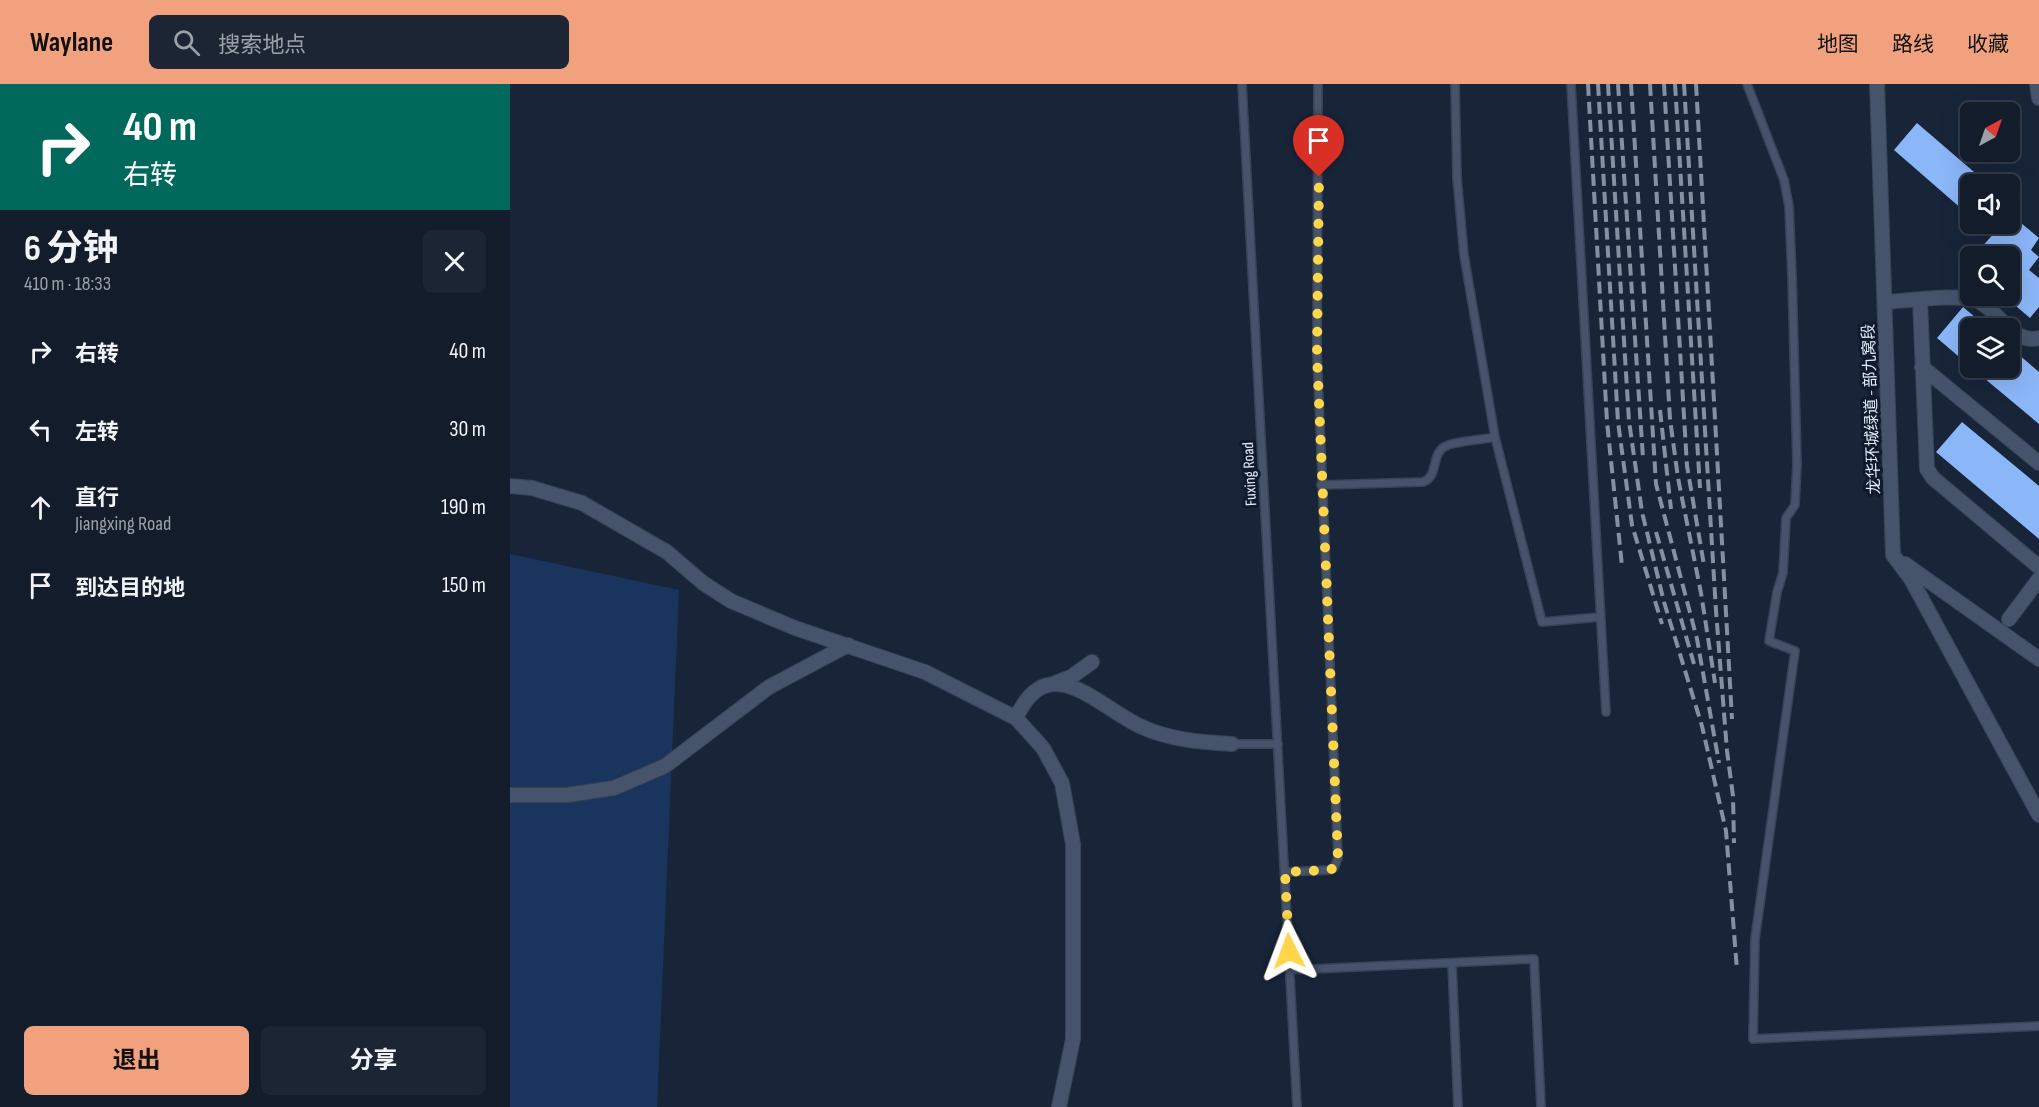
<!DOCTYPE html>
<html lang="zh">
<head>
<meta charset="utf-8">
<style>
  :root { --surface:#121c2b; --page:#1b2533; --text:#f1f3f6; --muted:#9ca1a9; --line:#313a47; --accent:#f2a17e }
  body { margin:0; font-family:"Sofia Sans Condensed","Noto Sans SC",sans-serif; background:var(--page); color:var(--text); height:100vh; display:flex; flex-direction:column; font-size:22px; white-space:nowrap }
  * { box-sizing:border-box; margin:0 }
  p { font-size:20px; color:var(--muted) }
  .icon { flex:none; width:33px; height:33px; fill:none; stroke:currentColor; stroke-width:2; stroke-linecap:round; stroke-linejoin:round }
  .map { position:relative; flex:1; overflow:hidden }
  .drawer { display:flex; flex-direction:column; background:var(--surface); width:510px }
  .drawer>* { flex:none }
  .guide { background:#00695c; color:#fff; overflow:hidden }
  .needle { width:39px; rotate:40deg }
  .buttons { position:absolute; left:1450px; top:18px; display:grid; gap:12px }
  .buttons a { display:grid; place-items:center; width:60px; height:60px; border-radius:9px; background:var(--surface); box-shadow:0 6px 24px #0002,0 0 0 2px var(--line); font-size:30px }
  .pin { position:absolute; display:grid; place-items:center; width:51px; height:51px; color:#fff; margin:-62px -26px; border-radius:50% 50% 50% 0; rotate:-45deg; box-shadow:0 0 6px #0007 }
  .pin .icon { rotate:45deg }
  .me { position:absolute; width:66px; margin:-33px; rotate:357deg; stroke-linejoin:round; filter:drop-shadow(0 0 4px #0008) }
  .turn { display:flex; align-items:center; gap:21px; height:126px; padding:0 24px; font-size:27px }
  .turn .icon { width:78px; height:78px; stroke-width:2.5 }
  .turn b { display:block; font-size:42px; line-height:51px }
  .round { display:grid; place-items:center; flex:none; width:63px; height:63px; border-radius:9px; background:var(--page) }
  .overview { display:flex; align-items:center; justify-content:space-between; height:102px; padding:0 24px }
  h1 { font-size:36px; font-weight:700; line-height:45px }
  .primary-button { display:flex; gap:12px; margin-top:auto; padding:12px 24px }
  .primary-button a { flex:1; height:69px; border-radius:9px; background:var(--accent); color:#111; font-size:24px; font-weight:700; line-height:69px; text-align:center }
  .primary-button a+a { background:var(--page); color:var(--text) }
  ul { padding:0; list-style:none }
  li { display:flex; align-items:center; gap:18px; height:78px; padding:0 24px }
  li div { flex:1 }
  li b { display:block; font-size:22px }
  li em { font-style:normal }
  header { display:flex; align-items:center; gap:36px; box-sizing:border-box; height:84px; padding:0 30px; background:var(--accent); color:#111 }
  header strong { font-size:28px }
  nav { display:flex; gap:33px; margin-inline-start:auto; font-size:21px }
  .search { width:420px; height:54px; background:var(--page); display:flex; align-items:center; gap:15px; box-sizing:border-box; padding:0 21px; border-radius:9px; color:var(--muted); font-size:22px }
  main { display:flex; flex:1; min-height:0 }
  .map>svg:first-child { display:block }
</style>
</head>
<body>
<header>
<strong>Waylane</strong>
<div class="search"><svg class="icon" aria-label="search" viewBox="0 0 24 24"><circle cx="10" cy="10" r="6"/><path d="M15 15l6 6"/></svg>搜索地点</div>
<nav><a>地图</a><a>路线</a><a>收藏</a></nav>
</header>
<main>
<section class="drawer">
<div class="guide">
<div class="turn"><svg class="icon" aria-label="right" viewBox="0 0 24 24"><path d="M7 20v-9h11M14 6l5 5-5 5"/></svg><div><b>40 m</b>右转</div></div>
</div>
<div class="overview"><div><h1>6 分钟</h1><p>410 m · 18:33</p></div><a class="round"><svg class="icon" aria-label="close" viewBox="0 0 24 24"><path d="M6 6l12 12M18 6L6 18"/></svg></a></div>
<ul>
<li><svg class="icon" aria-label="right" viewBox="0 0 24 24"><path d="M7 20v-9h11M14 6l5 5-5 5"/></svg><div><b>右转</b></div><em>40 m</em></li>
<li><svg class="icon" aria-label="left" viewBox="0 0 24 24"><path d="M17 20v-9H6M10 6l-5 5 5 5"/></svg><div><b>左转</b></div><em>30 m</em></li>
<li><svg class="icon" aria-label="ahead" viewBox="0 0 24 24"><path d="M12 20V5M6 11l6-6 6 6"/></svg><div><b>直行</b><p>Jiangxing Road</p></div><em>190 m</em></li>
<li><svg class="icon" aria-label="arrive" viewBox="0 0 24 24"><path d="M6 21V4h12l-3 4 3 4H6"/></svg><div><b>到达目的地</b></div><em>150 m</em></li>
</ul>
<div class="primary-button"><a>退出</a><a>分享</a></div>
</section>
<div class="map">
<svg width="1529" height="1023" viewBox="0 0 1529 1023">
  <rect width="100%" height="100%" fill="#182539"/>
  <!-- green -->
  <path fill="#1a355d" d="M0 470 169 506 147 1023H0Z"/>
  <!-- building -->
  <path fill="#8bb6f8" d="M1407 39 1478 100H1461V133L1384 66Z
    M1500 130 1529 154 1521 166 1529 173 1519 186 1529 194V223L1520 234 1500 217V172H1464L1492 140H1500Z
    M1453 223 1478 244H1461V283L1427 254Z
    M1500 263 1529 288V340L1462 284H1500Z
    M1452 338 1529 402V455L1426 368Z"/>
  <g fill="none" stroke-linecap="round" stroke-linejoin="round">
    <defs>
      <path id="lane" d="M732 0 787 1023
        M945 0 947 94 954 171 985 353 1032 538 1090 533
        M1061 0 1096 628
        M1237 0 1274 96 1279 122 1282 192 1287 379 1285 421 1276 434 1273 489 1267 508 1259 557 1285 567 1245 855 1243 955 1529 942
        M811 401 913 398C929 392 921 371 934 363 943 357 973 356 985 353
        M722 660H768
        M775 788 819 786 824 784 828 774 807 270 808 0
        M942 879 948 1023
        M780 886 1024 875 1031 1023"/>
      <path id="street" d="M1367 0 1383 471
        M1527 0 1529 14
        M1410 216 1417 385 1423 394 1529 483
        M1376 218C1397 217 1451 209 1468 217 1489 227 1503 261 1529 254
        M1412 283 1529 379
        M0 402 22 404 72 419 157 468 193 499 221 517 285 544 415 588 506 634 533 664 552 699 563 760V955L549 1023
        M1383 471 1401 495 1529 731
        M1395 480 1529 575
        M1499 535 1529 495
        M545 599 561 593 582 578
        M506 634C539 562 589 624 632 643 661 656 690 658 722 660
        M0 711H57L104 704 155 682 259 603 338 561"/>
    </defs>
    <!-- lane casing -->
    <use href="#lane" stroke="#394354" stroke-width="10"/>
    <!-- street casing -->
    <use href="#street" stroke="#394354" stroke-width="16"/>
    <!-- lane -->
    <use href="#lane" stroke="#45546b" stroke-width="7"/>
    <!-- street -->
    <use href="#street" stroke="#45546b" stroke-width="14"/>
    <!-- rail -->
    <path stroke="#8590a1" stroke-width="4" stroke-dasharray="12 6" stroke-linecap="butt" d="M1078 0 1097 338 1112 482
      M1088 0 1108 338 1122 441 1152 540
      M1098 0 1119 337 1132 428 1154 518 1192 642 1216 747 1227 886
      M1108 0 1133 374
      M1121 0 1146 400 1187 555 1209 679
      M1140 0 1160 335 1168 394 1191 509 1205 599
      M1154 0 1177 382 1194 481
      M1165 0 1190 404
      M1174 0 1206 527 1217 667 1223 712 1224 759
      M1186 0 1222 635
      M1150 326 1161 425
      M1146 448 1184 580"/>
  </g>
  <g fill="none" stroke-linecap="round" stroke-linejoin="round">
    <!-- route -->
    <path stroke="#ffd54a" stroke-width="10" stroke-dasharray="0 18" d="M779 867 775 788 819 786 824 784 828 774 807 270 809 93"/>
  </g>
  <g text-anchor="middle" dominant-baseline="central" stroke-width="6" stroke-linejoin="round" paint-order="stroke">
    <!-- street labels -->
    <g font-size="16" fill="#e3ecfa" stroke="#0e1b2f">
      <text transform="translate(1362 325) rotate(-92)">龙华环城绿道 - 部九窝段</text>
      <text transform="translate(740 390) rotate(-93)">Fuxing Road</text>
    </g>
  </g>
</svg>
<div class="buttons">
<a><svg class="needle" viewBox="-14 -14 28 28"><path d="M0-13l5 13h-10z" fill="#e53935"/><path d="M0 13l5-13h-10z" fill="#9ca1a9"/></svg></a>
<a><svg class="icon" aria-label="sound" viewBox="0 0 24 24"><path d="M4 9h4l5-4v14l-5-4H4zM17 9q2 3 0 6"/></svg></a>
<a><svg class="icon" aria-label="search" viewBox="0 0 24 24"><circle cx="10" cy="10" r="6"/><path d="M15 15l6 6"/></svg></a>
<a><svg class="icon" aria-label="layers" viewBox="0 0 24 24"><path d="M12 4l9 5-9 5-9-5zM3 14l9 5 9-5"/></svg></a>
</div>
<div class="pin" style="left:809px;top:93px;background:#d93025"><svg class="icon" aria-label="arrive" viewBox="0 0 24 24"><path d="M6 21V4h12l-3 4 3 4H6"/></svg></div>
<svg class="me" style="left:779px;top:867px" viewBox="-20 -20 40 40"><path d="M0-17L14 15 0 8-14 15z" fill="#ffd54a" stroke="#fff" stroke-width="4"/></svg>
</div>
</main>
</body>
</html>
